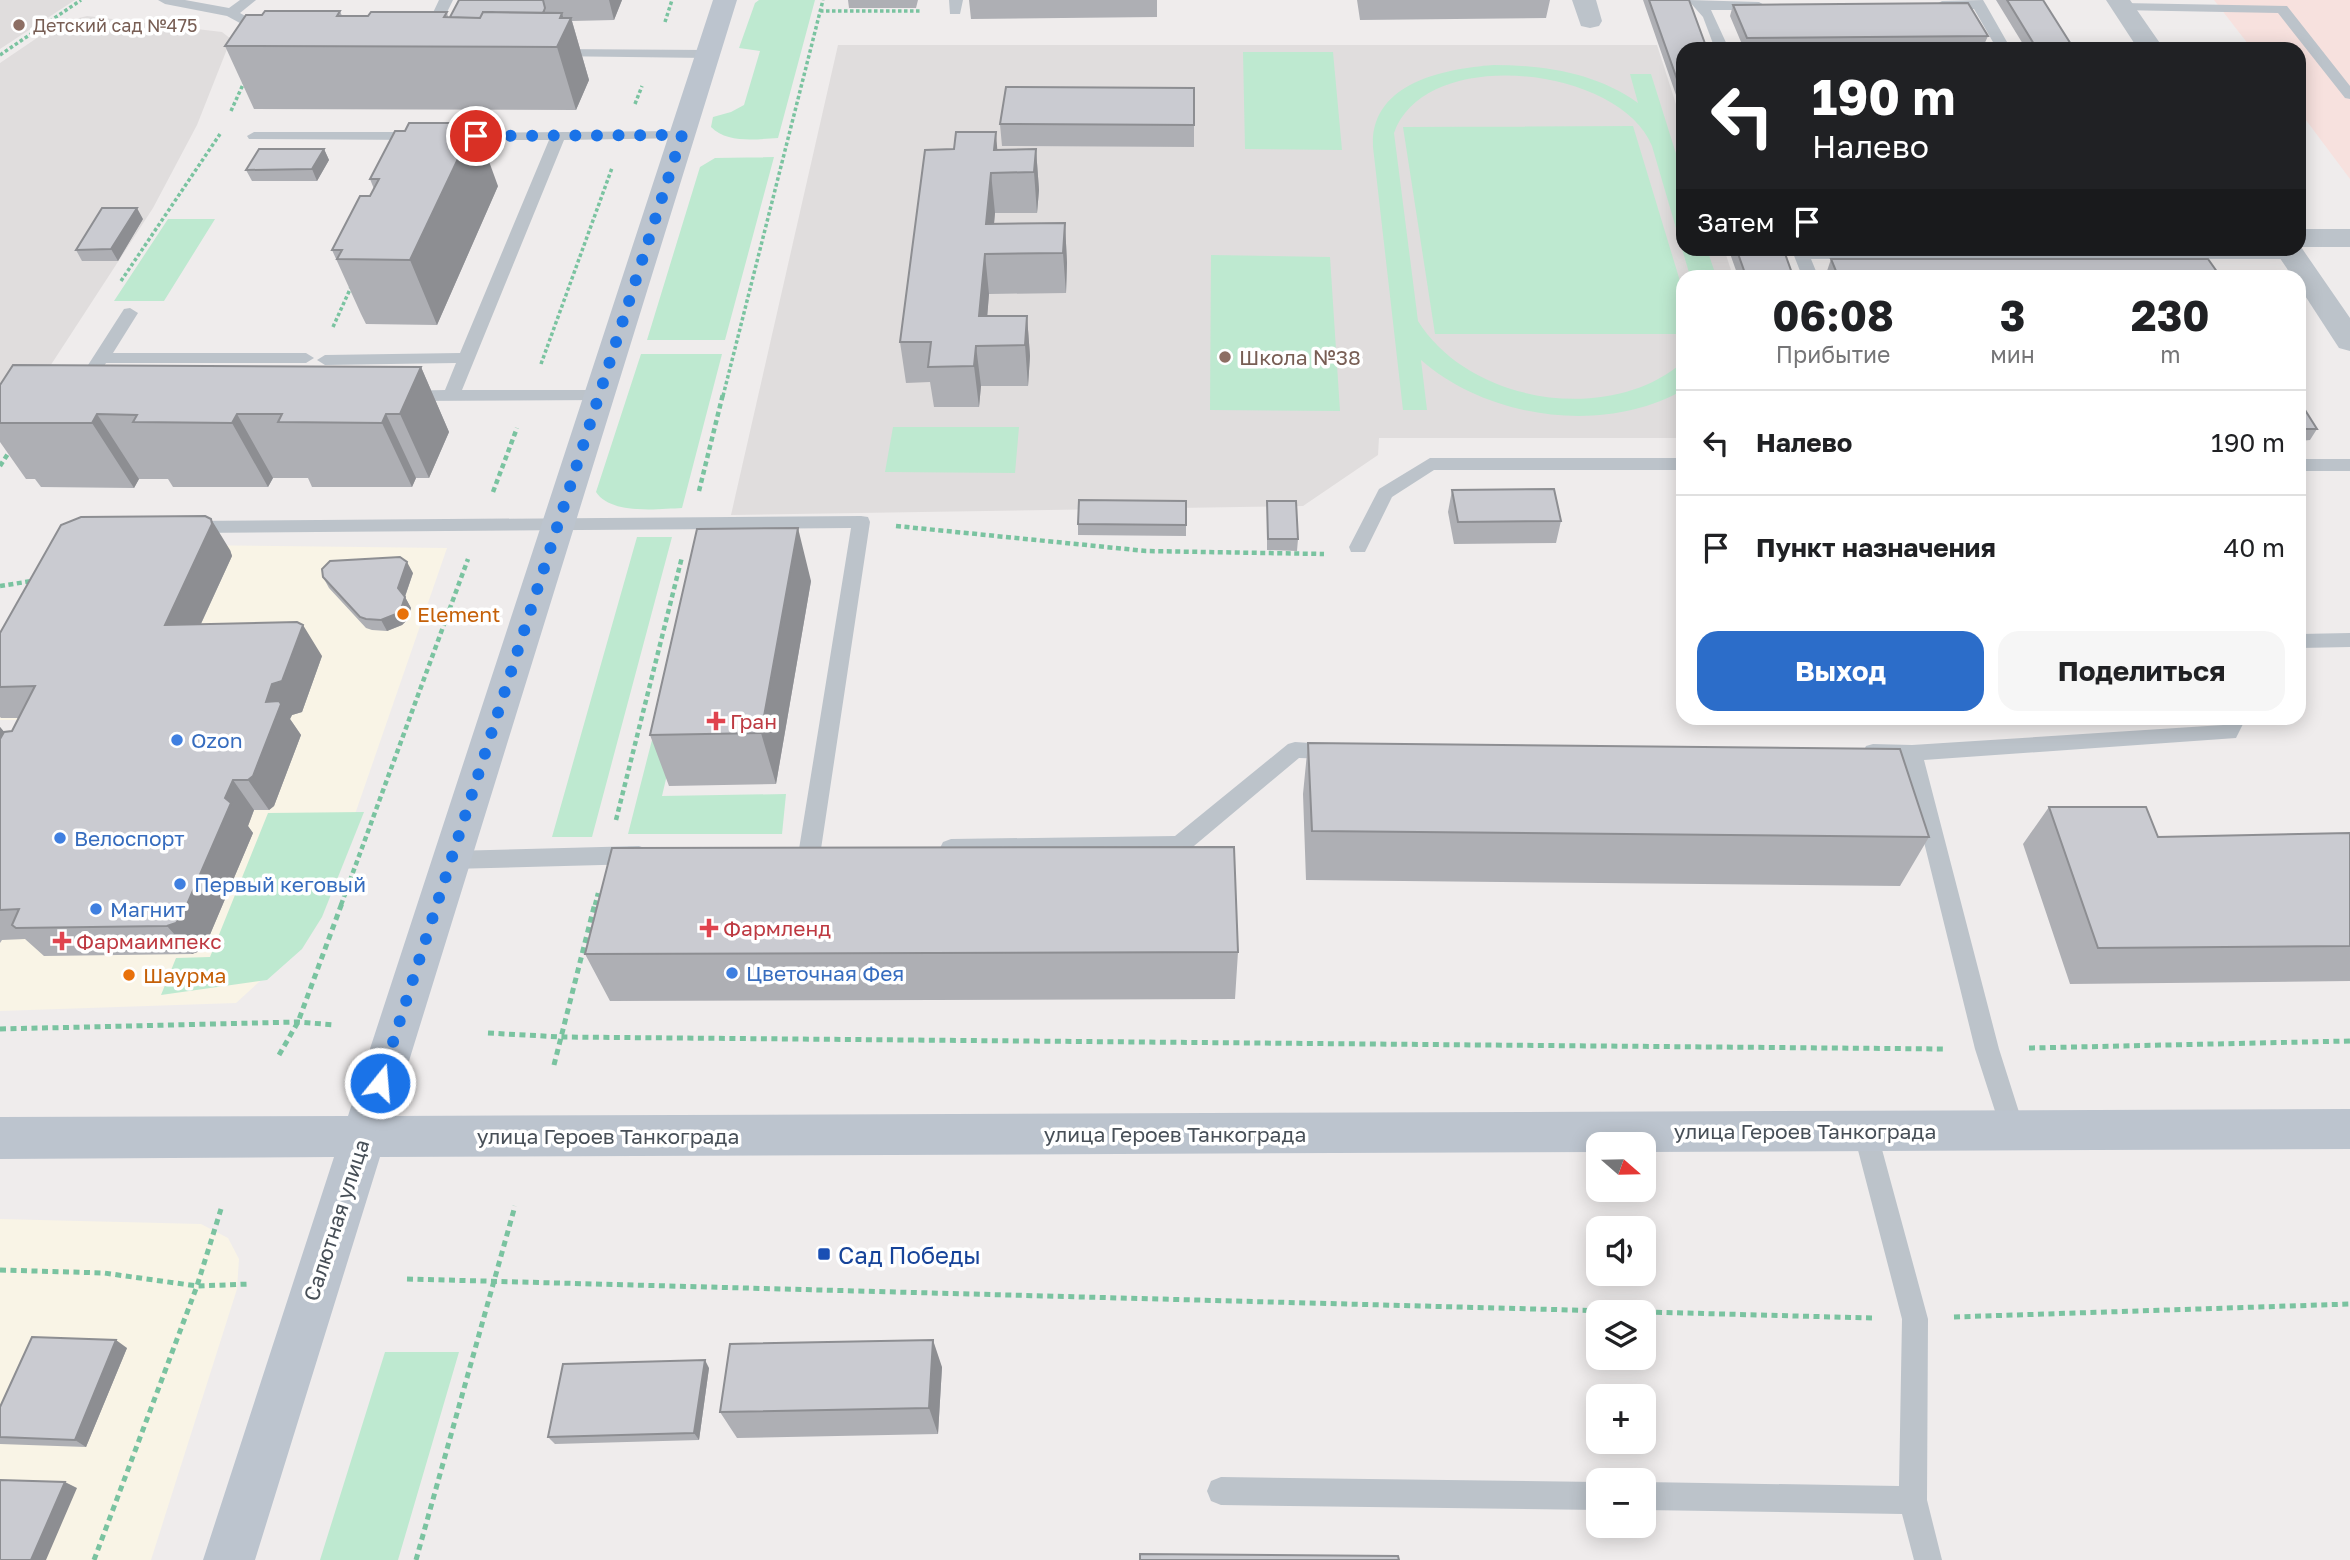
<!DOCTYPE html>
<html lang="ru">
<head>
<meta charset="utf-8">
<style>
  :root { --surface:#fff; --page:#f6f6f6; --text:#202124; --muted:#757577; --line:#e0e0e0; --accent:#2c6dc9 }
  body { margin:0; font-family:"Golos Text",sans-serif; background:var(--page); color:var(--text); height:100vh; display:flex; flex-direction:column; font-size:26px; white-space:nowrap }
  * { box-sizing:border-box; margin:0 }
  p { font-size:23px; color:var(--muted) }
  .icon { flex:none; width:38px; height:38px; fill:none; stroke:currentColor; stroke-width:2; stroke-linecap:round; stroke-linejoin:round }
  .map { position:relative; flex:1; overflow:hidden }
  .drawer { position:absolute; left:1676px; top:270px; width:630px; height:455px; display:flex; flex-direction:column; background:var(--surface); border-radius:21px; box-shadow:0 4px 18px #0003 }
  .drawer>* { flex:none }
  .guide { position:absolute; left:1676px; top:42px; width:630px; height:214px; border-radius:21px; box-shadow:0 4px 18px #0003; background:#202124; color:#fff; overflow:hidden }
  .needle { width:46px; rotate:110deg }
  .tools { position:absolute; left:1586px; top:1132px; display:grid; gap:14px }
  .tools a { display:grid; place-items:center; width:70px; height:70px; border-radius:14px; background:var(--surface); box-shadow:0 4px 18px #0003; font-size:35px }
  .pin { position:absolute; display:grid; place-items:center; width:60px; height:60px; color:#fff; margin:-30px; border:4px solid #fff; border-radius:50%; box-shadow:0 2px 7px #0007 }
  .me { position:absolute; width:77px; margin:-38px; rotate:17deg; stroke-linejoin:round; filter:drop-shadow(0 0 5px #0008) }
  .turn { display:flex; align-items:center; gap:24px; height:147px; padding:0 21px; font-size:32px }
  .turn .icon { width:91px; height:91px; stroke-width:2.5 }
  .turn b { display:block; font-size:49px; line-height:60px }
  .then { display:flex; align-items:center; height:66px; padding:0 21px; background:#0003; gap:14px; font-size:26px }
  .eta { display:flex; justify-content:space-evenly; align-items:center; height:119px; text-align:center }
  .eta b { font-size:42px; font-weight:700; line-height:49px }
  .action { display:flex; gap:14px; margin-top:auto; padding:14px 21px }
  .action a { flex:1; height:80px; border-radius:21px; background:var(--accent); color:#fff; font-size:28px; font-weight:700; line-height:80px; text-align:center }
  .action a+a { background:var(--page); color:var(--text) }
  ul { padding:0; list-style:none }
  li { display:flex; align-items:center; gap:21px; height:105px; padding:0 21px; border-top:2px solid var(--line) }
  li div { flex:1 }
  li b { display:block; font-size:26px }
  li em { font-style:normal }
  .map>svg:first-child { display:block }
</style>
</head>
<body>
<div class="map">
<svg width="2350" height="1560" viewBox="0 0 2350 1560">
  <rect width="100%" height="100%" fill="#efecec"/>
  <!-- commercial -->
  <path fill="#f9f4e6" d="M90 544 447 548 353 820 296 948 236 1003 0 1011V830L52 720H0V705Z
    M0 1219 201 1224 228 1238 239 1259 237 1289 151 1560H0Z"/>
  <!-- education -->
  <path fill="#e0dddd" d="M0 0H75L0 49Z
    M87 16 222 32 231 39 197 125 153 208 30 397 0 412V63L59 23Z
    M838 45H1657L1683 126 1684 248 1724 249 1733 276H1684L1683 438H1379L1378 455 1303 506 731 515Z"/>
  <!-- medical -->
  <path fill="#f7e1de" d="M2214 0H2350V179L2300 112V49H2252Z"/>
  <!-- green -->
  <path fill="#bee9d0" d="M759 0H815L778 138C757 139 728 144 711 127L713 117 731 112 744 105 760 51 739 48 755 3Z
    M1243 52H1333L1342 150 1245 149Z
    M1493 65C1544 65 1596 73 1638 103L1630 74H1651L1683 176 1684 248 1707 249 1716 276H1690L1652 146C1620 66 1425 44 1394 133L1418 321C1469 403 1609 426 1683 362V390C1605 435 1488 419 1421 360L1427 410H1403L1373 147C1370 83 1443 69 1493 65Z
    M1633 126 1683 291V334H1435L1403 127Z
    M774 157 725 340H647L700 167 715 158Z
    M168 219H215L164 301H114Z
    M1211 255 1330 257 1340 411 1210 410Z
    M641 354H722L682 508C658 509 611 515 596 492Z
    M893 427H1019L1015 473 885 472Z
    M637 537H672L592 837H552Z
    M666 685H688L662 796 786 794 782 834H628Z
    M364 812 322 917 302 949 267 980 161 995 176 958 210 957 268 813Z
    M385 1352H459L398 1560H320Z"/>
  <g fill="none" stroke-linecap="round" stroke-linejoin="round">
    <!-- path-far2 -->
    <path stroke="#7ac3a0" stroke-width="3.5" stroke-dasharray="3.5 2.5" stroke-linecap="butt" d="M820 11H921
      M665 22 672 0
      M0 55 81 0
      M635 104 642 86
      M231 111 245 80
      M121 281 220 134
      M333 327 351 287
      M541 364 612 168
      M723 396 823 0"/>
    <!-- path-far1 -->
    <path stroke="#7ac3a0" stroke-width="4.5" stroke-dasharray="5 3.5" stroke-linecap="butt" d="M0 466 11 449
      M699 491 723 394
      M493 492 517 428
      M896 526 1146 551 1324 554
      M0 586 32 581
      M616 820 682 557
      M341 905 468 559
      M595 905 598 893"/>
    <!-- path -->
    <path stroke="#7ac3a0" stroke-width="5" stroke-dasharray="6 4.5" stroke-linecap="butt" d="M0 1029 298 1022 335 1025
      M488 1033 562 1037 1946 1049
      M2029 1048 2350 1041
      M279 1055 298 1022 342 903
      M554 1065 595 903
      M0 1270 104 1273 197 1286 250 1284
      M407 1279 1872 1318
      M1954 1317 2350 1304
      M94 1560 197 1286 221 1209
      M416 1560 515 1206"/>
    <!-- lane -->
    <path fill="#bcc3ca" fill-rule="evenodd" d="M158 0H185L229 8 240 0H256L240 13 274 32 272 35H262L227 16 165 4Z
      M439 0H453L433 41H423L421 38Z
      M949 0H963L960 14H950Z
      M1688 0 1759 2 1766 6 1759 10H1711L1729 49H1715L1703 17Z
      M1983 0 1986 5 2011 49H1997L1974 9H1942L1935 5 1942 1Z
      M2123 3 2287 6 2350 86V99L2345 98 2278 13 2118 10 2116 7Z
      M553 49 708 50 715 54 708 58 548 56 546 53Z
      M682 131 689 135 687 138 564 140 462 390H599L605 392 608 396 605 400 405 401 399 399 396 395 399 391 445 390 456 363 325 365 317 360 325 355 460 353 549 140H452L447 139 445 136 447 133Z
      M254 132H420L427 136 420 140 249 139 247 136Z
      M1791 248 2291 249 2299 254 2291 259H1811L1818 276H1802Z
      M130 308 138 313 113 353H306L314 358 306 363H106L87 394H75L72 390 124 309Z
      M1430 458H1684V470H1434L1392 497 1365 552H1351L1349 547 1379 489Z
      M2300 459H2350V471H2300Z
      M861 516 868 517 870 522 821 849 818 855 810 858 802 855 799 849 851 528 190 533 183 532 181 527 183 522 190 521Z
      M2350 633V647L2300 648V634Z
      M2226 718H2246L2236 738 1924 760 1999 1049 2025 1131 2022 1139 2013 1142 2004 1139 1975 1049 1904 761 1866 758 1863 752 1866 746 1873 744 1912 745 2223 725Z
      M1295 742 1341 745 1344 751 1341 757 1334 759 1299 758 1188 851 1180 854 951 857 943 854 940 848 943 842 951 839 1175 836 1288 744Z
      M639 846 647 849 650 855 647 861 639 864 451 869 443 866 440 860 443 854 451 851Z
      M1865 1120 1874 1123 1877 1131 1928 1319 1927 1500 1942 1560H1914L1902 1514 1643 1510V1482L1899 1486 1902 1319 1853 1131 1856 1123Z
      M1221 1477 1598 1482V1510L1221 1505 1211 1501 1207 1491 1211 1481Z"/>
    <!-- street -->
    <path fill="#bcc3ca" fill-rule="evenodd" d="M1572 0H1596L1602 21 1599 26 1590 28 1581 26Z
      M2106 0H2130L2164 49H2138Z
      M2300 229H2350V247H2301L2350 318V351L2339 348 2300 288V276H2292L2273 248H2300Z"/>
    <!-- secondary -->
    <path fill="#bcc4ce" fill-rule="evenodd" d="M713 0H737L392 1116 2350 1109V1149L1643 1152V1144H1598V1152L380 1157 255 1560H203L334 1157 0 1159V1117L348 1116Z"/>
  </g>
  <!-- wall -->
  <path fill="#aeafb4" d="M459 0H622L614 20 572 21 589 80 576 110 254 109 225 46 262 15 340 11 342 16H368L447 12 448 17H450Z
    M848 0H918L916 8H849Z
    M969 0H1157V17L971 19Z
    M1357 0H1550L1546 18 1360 20Z
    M1643 0H1689L1684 49V118Z
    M1996 0H2043L2074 49H2026Z
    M1733 5 1988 36 1983 47 1744 49 1730 16Z
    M1194 88V147L1002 146 1000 124Z
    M324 149 329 160 317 181H252L246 170Z
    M1036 149 1039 190 1037 213H995L994 224 1065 223 1067 263 1066 293 989 294 987 316H1027L1030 356 1028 386H981L979 407H934L930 382 906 383 900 342 997 150Z
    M370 179 498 186 437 325 366 324 361 314 332 250 370 196 374 189Z
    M143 219 118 261H82L76 250Z
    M1728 248H1783L1793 276H1738Z
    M1831 259 2220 276H1830L1827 271Z
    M421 367 449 432 429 478H416L412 487H312L308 478H273L268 487H173L168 479H139L134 488 41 487 35 479H26L0 442V385Z
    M2300 402 2317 429 2310 440 2300 441Z
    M1452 490 1561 521 1556 543 1454 544 1448 512Z
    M1186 501V536L1078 535V524Z
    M1267 501 1298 539 1297 551 1267 550Z
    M230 550 232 556 201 624 322 656 302 712 292 715 290 719 301 735 274 806 269 810H254L248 826 253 833 206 944 200 951 192 954 44 956 25 939 2 940 0 943V727L4 732 12 731 19 718H1L0 717V633Z
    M413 573 405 597 411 608 407 620 402 625 387 631 372 630 366 628 329 588 323 577Z
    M811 581 776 784 669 786 650 735Z
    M1308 743 1929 837 1900 886 1306 880 1303 794Z
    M2049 807 2158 837 2350 833V981L2070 984 2023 844Z
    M1238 952 1235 999 610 1001 585 954Z
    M127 1348 86 1447 0 1444V1407Z
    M942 1367 938 1434 737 1438 720 1412Z
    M709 1368 699 1440 555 1444 548 1437Z"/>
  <!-- shaded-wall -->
  <path fill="#8d8e92" d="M609 0H622L614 20Z
    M562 13 566 28 571 18 589 80 576 110 557 47 560 18Z
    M475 123 498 186 437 325 410 260Z
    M996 132 999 173 994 150Z
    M324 149 329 160 317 181 312 169Z
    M1036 149 1039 190 1037 213 1034 172Z
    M991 173 995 213 991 254 986 224Z
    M137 208 143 219 118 261 111 249Z
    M1065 223 1067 263 1066 293 1063 253Z
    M985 254 989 294 985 345 979 316Z
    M1027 316 1030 356 1028 386 1025 345Z
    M976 346 981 386 979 407 974 366Z
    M421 367 449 432 429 478 400 414Z
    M97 414 139 479 134 488 92 423Z
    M237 414 273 478 268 487 232 423Z
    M386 414 416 478 412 487 382 423Z
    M211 519 230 550 232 556 186 656 165 625Z
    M798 528 811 581 776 784 761 733Z
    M407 562 413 573 404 599 398 588Z
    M405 597 411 608 407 620 402 625 387 631 381 620Z
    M303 625 322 656 302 712 292 715 290 719 301 735 274 806 269 810 248 780 266 702 272 684Z
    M0 727 30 762 0 822Z
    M233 780 254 810 248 826 253 833 206 944 200 951 192 954 167 926Z
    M116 1340 127 1348 86 1447 75 1440Z
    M933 1340 942 1367 938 1434 929 1408Z
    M705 1360 709 1368 699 1440 694 1433Z
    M65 1482 77 1488 46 1560H31Z"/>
  <!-- building -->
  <path fill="#cacbd1" stroke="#8d8e92" stroke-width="2" d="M459 0H543L545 8 543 13 483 12 480 18 450 17Z
    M1649 0H1689L1707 49H1684V99Z
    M2007 0H2043L2074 49H2037Z
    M1968 3 1988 36 1747 38 1733 5Z
    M265 11H340L337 16H368L371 12H447L444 17 480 18 483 12 562 13 560 18H571L557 47 225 46 246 15H262Z
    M1006 87 1194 88V125L1000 124Z
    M409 123H475L410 260 337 259 342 250H332L360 196H370L379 179H370L395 131H405Z
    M956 132H996L994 150 1036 149 1034 172 991 173 986 224 1065 223 1063 253 985 254 979 316H1027L1025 345 976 346 974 366 928 367 931 342H900L925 150 954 149Z
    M259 149H324L312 169 246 170Z
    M102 208H137L111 249 76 250Z
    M1736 248H1783L1793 276H1746Z
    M1831 259H2208L2220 276H1838Z
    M13 365 421 367 400 414H386L382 423 278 422 282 414H237L232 423 133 422 137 415 97 414 92 423H0V385Z
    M2300 402 2317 429H2300Z
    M1554 489 1561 521 1458 522 1452 490Z
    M1079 500 1186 501V525L1078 524Z
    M1267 501H1296L1298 539H1268Z
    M205 516 211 519 212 524 165 625 297 622 303 625 282 681 272 684 266 702 279 701 281 704 253 776 248 780H233L225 798 231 803 182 916 176 923 167 926 16 928 12 925 19 909 0 910V739L4 732 12 731 35 686 0 687V633L61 525 81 517Z
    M798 528 761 733 650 735 697 529Z
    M400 557 407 562 398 588 405 597 401 609 396 614 381 620 366 619 360 617 323 577 322 569 330 561Z
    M1308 743 1900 749 1929 837 1312 831Z
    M2049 807H2146L2158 837 2350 833V946L2098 948Z
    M1234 847 1238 952 585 954 612 848Z
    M32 1337 116 1340 75 1440 0 1437V1407Z
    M933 1340 929 1408 720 1412 730 1344Z
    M705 1360 694 1433 548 1437 563 1364Z
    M0 1480 65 1482 31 1560H0Z
    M1140 1554 1398 1556 1399 1560H1140Z"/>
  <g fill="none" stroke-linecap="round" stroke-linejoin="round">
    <!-- route -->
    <path stroke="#1a73e8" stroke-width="12" stroke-dasharray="0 21.6" d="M380 1083 682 135 476 136"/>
  </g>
  <!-- markers -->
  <g fill="#8d6e63" stroke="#fff" stroke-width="2.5">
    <circle cx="19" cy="25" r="7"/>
    <circle cx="1225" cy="357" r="7"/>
  </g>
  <g fill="#e8710a" stroke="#fff" stroke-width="2.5">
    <circle cx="403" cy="614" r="7"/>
    <circle cx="129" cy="975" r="7"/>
  </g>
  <g fill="#e0444e" stroke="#fff" stroke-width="2.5">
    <path d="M712.5 710.5h7v7h7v7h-7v7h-7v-7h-7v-7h7z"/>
    <path d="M705.5 917.5h7v7h7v7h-7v7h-7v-7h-7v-7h7z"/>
    <path d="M58.5 930.5h7v7h7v7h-7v7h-7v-7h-7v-7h7z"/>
  </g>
  <g fill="#3f7fe0" stroke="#fff" stroke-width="2.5">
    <circle cx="177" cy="740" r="7"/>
    <circle cx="60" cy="838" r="7"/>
    <circle cx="180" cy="884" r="7"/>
    <circle cx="96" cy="909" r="7"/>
    <circle cx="732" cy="973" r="7"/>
  </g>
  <rect fill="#1a4fb4" stroke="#fff" stroke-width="2.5" x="817" y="1247" width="14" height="14" rx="3.5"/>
  <g text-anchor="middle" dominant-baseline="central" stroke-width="7" stroke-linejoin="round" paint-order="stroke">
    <!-- far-education labels -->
    <g font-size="18" fill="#785e54" stroke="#fff" text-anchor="start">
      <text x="33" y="25">Детский сад №475</text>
    </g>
    <!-- education labels -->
    <g font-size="21" fill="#785e54" stroke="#fff" text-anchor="start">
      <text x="1239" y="357">Школа №38</text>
    </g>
    <!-- food labels -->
    <g font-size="21" fill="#c56008" stroke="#fff" text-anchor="start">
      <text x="417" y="614">Element</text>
      <text x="143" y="975">Шаурма</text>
    </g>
    <!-- health labels -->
    <g font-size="21" fill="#be3a42" stroke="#fff" text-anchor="start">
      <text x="730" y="721">Гран</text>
      <text x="723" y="928">Фармленд</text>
      <text x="76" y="941">Фармаимпекс</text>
    </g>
    <!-- shop labels -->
    <g font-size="21" fill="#366cbe" stroke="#fff" text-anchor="start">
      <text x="191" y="740">Ozon</text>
      <text x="74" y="838">Велоспорт</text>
      <text x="194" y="884">Первый кеговый</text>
      <text x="110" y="909">Магнит</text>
      <text x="746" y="973">Цветочная Фея</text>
    </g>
    <!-- street labels -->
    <g font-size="21" fill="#474f57" stroke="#fff">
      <text x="1805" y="1131">улица Героев Танкограда</text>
      <text x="1175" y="1134">улица Героев Танкограда</text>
      <text x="608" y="1136">улица Героев Танкограда</text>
      <text transform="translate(336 1220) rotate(-72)">Салютная улица</text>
    </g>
    <!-- near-transit labels -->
    <g font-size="24" fill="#164399" stroke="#fff" text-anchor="start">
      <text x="838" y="1254">Сад Победы</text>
    </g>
  </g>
</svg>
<div class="tools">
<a><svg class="needle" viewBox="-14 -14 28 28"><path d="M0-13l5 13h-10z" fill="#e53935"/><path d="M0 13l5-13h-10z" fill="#757577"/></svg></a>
<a><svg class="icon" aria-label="sound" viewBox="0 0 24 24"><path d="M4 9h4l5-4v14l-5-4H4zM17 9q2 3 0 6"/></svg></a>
<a><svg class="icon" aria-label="layers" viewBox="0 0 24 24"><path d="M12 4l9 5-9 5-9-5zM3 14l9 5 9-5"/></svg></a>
<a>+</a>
<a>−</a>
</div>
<div class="pin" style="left:476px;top:136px;background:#d93025"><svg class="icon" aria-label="arrive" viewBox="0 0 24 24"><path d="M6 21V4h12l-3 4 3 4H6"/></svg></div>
<svg class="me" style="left:380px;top:1083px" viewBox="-20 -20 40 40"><circle r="17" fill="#1a73e8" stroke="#fff" stroke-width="3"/><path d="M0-11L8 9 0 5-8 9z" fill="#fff"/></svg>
<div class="guide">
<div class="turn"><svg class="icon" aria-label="left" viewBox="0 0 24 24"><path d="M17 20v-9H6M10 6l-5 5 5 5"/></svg><div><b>190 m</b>Налево</div></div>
<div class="then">Затем<svg class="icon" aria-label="arrive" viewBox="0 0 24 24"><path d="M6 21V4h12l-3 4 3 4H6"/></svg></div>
</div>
<section class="drawer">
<div class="eta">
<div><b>06:08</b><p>Прибытие</p></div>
<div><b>3</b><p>мин</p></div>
<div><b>230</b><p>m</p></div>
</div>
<ul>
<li><svg class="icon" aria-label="left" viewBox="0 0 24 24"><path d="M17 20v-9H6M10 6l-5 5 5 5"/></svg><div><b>Налево</b></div><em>190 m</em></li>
<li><svg class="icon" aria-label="arrive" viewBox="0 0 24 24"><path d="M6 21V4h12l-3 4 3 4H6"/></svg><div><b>Пункт назначения</b></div><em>40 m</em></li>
</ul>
<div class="action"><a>Выход</a><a>Поделиться</a></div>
</section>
</div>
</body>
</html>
